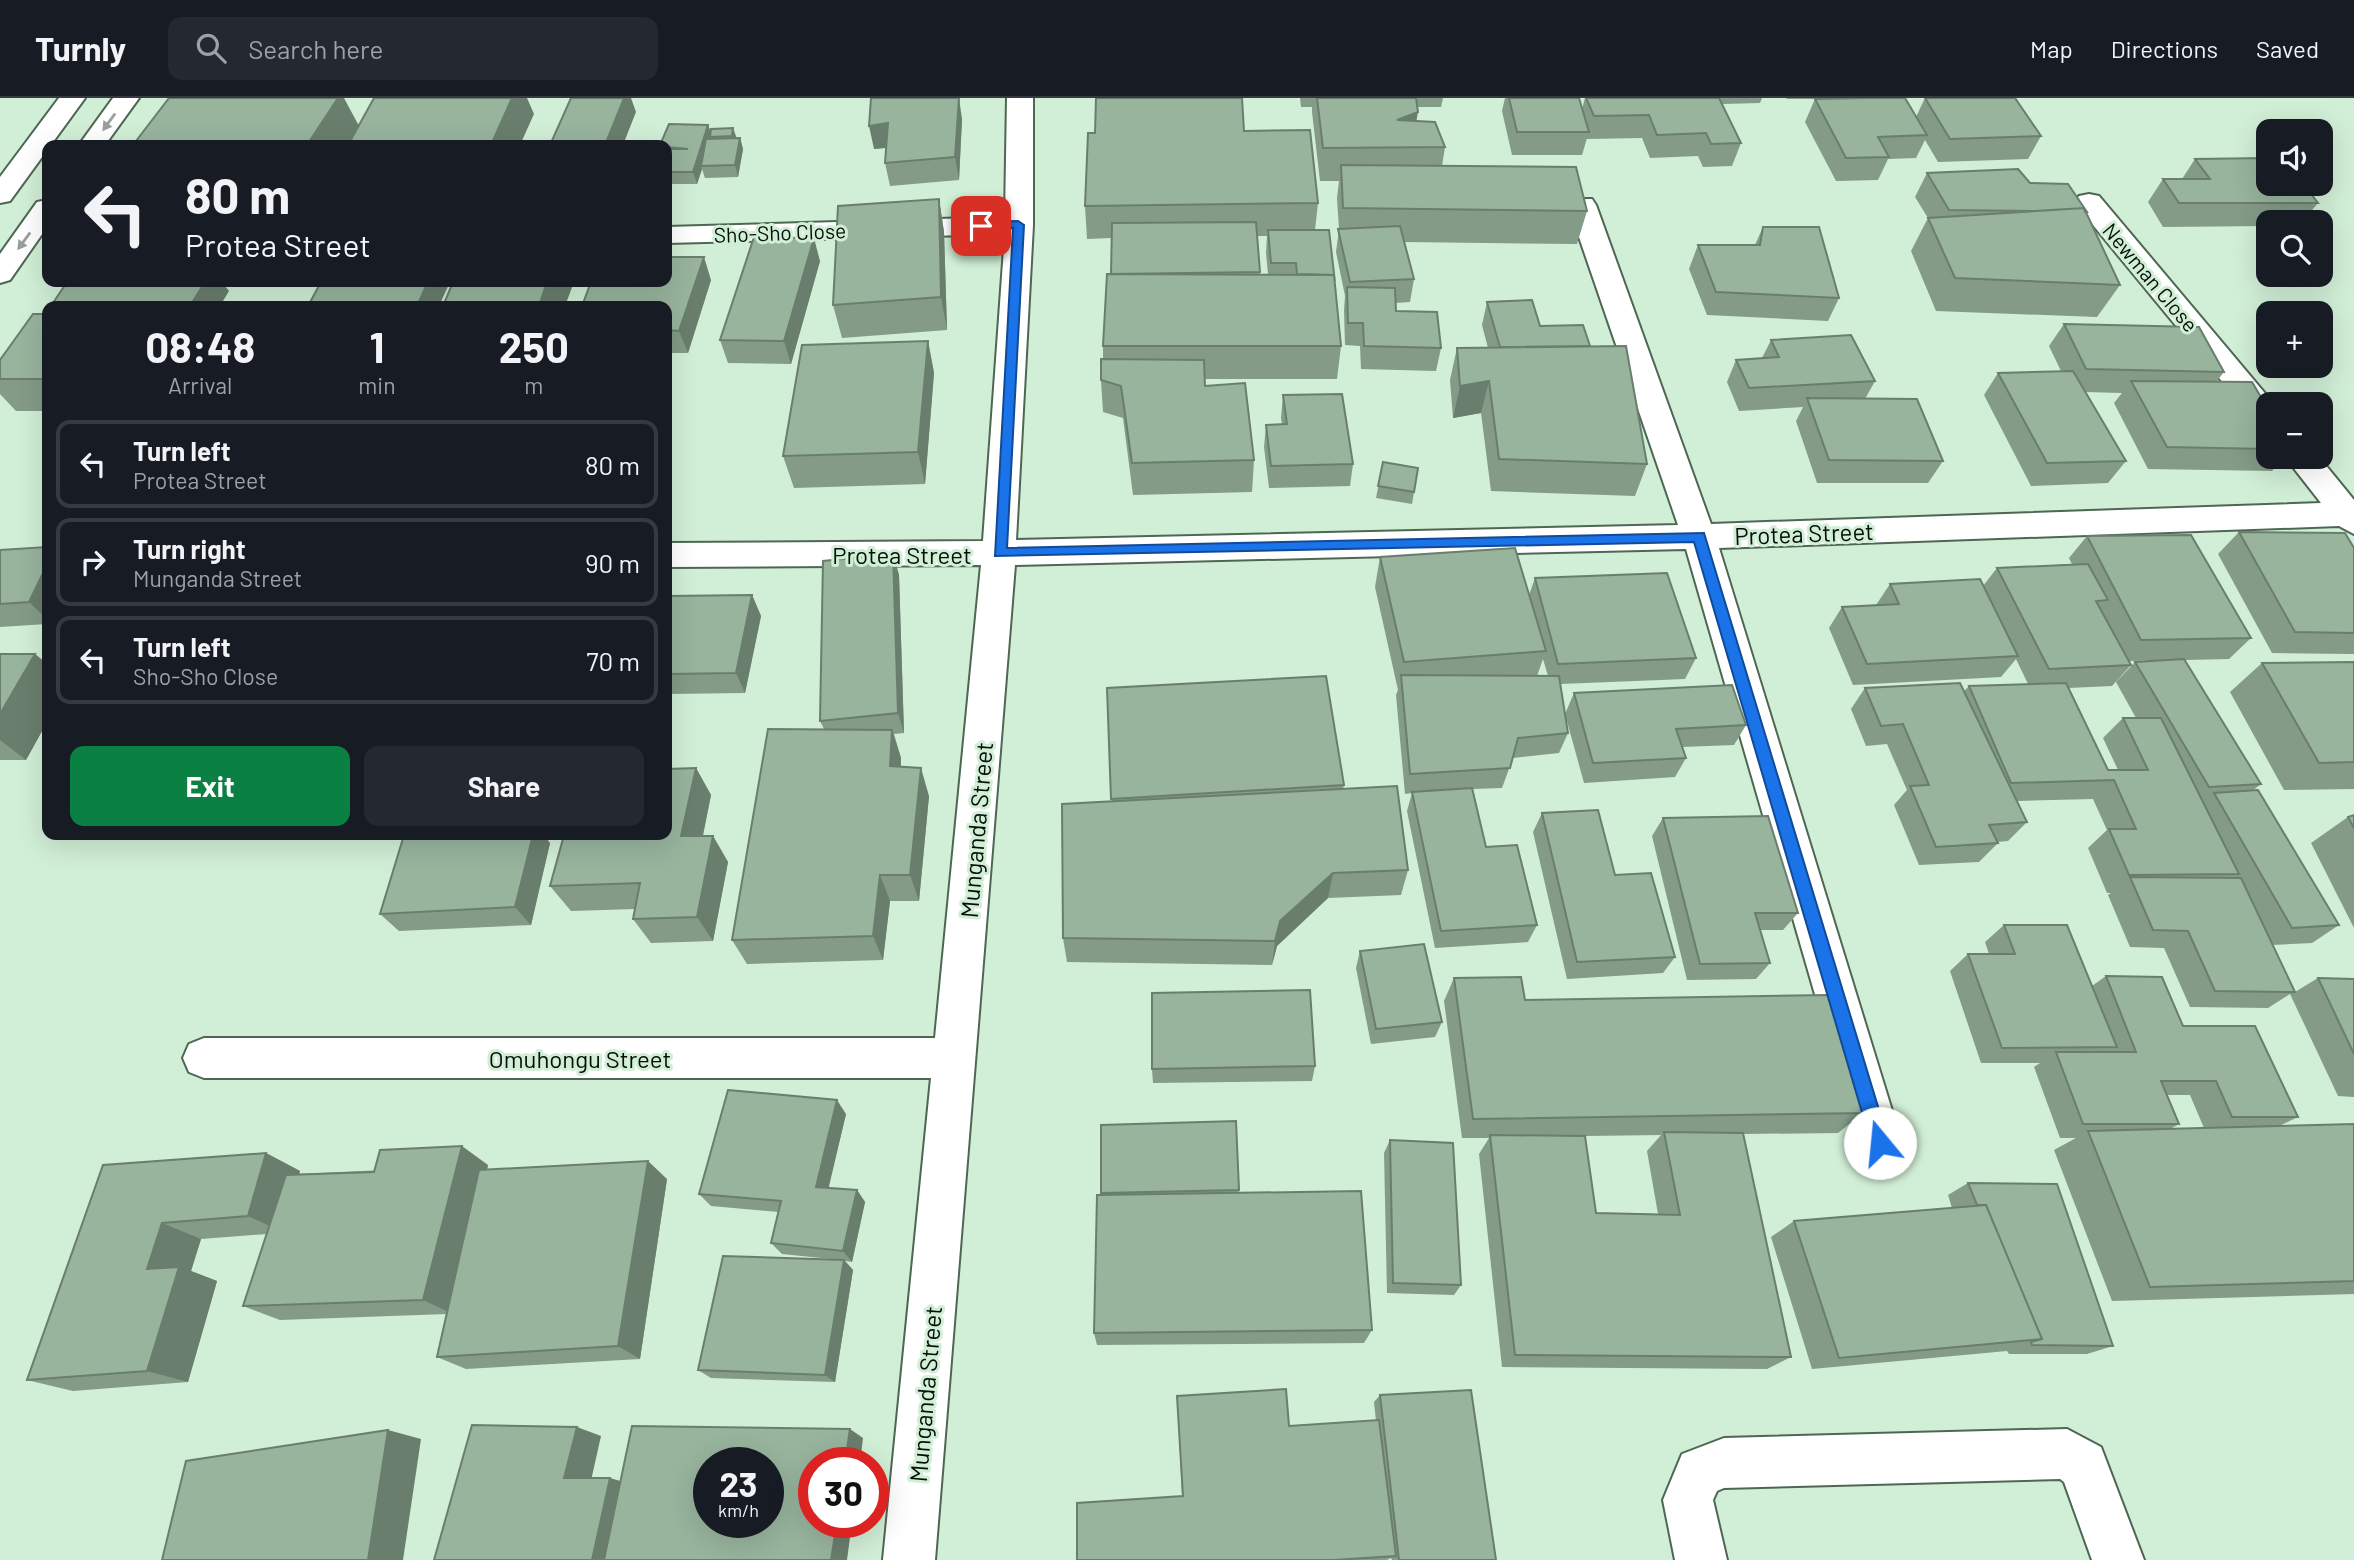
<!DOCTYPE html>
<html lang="en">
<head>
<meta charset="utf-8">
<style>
  :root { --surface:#171b24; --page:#242831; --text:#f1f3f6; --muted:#9ea1a6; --line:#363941; --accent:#0b8043 }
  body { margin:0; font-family:Barlow,sans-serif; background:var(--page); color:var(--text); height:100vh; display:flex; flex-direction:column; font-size:26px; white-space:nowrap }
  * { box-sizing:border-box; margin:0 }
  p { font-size:23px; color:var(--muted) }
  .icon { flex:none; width:38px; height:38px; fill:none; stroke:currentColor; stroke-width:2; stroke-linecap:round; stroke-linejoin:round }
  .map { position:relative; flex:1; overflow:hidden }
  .drawer { position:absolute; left:42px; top:203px; width:630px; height:539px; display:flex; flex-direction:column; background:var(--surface); border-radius:14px; box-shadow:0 7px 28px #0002 }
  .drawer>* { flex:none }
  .banner { position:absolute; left:42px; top:42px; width:630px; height:147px; border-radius:14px; box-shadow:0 7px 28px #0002; background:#171b24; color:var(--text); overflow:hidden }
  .controls { position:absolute; left:2256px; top:21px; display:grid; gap:14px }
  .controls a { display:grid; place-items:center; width:77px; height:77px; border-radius:14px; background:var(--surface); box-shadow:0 7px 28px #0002; font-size:35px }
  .speed { position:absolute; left:693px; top:1349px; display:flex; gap:14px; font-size:35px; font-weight:700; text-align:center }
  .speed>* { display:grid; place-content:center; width:91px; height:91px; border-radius:50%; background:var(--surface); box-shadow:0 7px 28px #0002; line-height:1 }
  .speed small { font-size:18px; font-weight:400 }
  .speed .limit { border:10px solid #d22; background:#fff; color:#111 }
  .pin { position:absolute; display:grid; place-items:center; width:60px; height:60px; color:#fff; margin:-30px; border-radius:14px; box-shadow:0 4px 10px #0006 }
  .me { position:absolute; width:77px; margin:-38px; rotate:343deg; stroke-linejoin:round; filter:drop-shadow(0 0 5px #0008) }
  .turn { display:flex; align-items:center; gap:24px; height:147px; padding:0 28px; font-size:32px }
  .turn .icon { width:91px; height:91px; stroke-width:2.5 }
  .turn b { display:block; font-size:49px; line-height:60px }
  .eta { display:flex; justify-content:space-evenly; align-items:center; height:119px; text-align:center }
  .eta b { font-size:42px; font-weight:700; line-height:49px }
  .action { display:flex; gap:14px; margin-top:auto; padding:14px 28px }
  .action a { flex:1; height:80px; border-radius:14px; background:var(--accent); color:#fff; font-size:28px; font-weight:700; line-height:80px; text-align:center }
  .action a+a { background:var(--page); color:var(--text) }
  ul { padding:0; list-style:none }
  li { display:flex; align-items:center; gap:21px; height:88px; margin:0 14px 10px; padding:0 14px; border:4px solid var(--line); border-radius:14px }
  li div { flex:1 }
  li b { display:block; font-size:26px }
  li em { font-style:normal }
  header { display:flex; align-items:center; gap:42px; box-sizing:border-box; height:98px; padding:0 35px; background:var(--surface); border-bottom:2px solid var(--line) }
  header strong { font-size:33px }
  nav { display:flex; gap:38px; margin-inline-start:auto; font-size:24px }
  .search { width:490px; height:63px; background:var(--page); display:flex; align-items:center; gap:18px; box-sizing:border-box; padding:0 24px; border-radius:14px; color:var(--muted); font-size:26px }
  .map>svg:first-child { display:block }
</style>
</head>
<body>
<header>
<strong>Turnly</strong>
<div class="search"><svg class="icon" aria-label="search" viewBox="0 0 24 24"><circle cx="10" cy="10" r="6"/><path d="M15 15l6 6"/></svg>Search here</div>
<nav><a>Map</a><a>Directions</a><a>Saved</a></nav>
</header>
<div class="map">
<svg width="2354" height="1462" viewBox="0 0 2354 1462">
  <rect width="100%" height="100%" fill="#d1eed6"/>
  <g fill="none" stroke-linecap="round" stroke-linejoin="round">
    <defs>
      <path id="minor" d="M1007 0H1033V127L1016 442 1678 427 1568 107 1572 101H1592L1596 107 1711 426 2321 405 2285 359H2319L2354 402V436L2339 428 1719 450 1902 1045 1896 1060 1880 1067 1864 1060 1858 1045 1686 451 1015 467 935 1462H883L931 980H204L189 974 183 960 189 946 204 940H935L981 467 667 469V445L983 443 1005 136 667 145V129L1005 119Z
        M2089 96 2099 98 2274 306H2268V330L2257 326 2079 110 2075 104 2079 98Z
        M2067 1331 2101 1349 2144 1462H2092L2064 1384 2060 1381 1724 1390 1717 1393 1713 1402 1727 1462H1675L1663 1402 1682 1356 1724 1340Z"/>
      <path id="tertiary" d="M59 0H85L10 103 0 105V79Z
        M113 0H139L105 47H79Z
        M47 102V129L10 182 0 185V156L37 104Z"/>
    </defs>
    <!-- minor casing -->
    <use href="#minor" stroke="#4e6753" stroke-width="4"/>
    <!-- tertiary casing -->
    <use href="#tertiary" stroke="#4e6753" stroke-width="4"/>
    <!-- minor -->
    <use href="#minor" fill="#fff" fill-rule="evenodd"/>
    <!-- tertiary -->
    <use href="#tertiary" fill="#fff" fill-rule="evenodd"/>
  </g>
  <!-- wall -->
  <path fill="#839b87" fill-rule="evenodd" d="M1300 0H1443L1441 9H1417L1416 23 1445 49 1442 68 1587 113 1577 146 1404 144 1414 181 1410 204 1395 205 1396 213 1441 250 1436 273 1361 271 1360 248 1345 247 1344 212 1345 198 1336 154 1339 131 1337 100 1339 83H1320L1312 14V9H1301Z
    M1505 0H1579L1582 11 1585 0H1762L1760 5 1722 6 1741 45 1732 68 1703 69 1698 58 1650 60 1642 40 1587 41V40L1582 57H1512L1502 13Z
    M1786 0H1905L1916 19 1925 0 2041 38 2028 61 1938 64 1925 42 1916 60 1888 61 1878 82 1836 83 1805 24 1815 1H1817H1787Z
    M962 21 959 82 890 88 885 65 886 50 874 51Z
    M708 27 711 34 733 30 736 40H740L743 51 738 79 705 80 702 71 697 86H667V47Z
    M1244 33 1318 105 1315 132 1341 248 1337 281H1205V288L1254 362 1252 394 1133 397 1123 320 1103 314 1101 282 1103 261V248L1111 176V140L1087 141 1085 108ZM1257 138H1267L1266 155 1268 176H1260Z
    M2195 61 2318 105 2302 124H2268V128L2163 129 2148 104 2163 81H2182Z
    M1927 75 2030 85 2087 114 2086 115 2120 187 2097 219 1936 213 1911 153 1928 120 1915 99Z
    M939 101 944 134 947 232 842 240 833 207Z
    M1763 129 1839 200 1828 223 1707 217 1689 171 1698 147H1755Z
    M820 163 791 266 728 265 720 242Z
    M711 182 688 255H667V208Z
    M1487 204 1540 228 1590 248 1647 366 1635 398 1491 393 1481 315 1453 320 1450 282 1457 250H1488L1482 227Z
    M47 213V313H16L0 296V262Z
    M2064 226 2224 274 2216 284 2268 311V359H2285L2272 373 2148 371 2114 305 2122 295 2085 294 2126 363 2108 385 2031 388 1984 297 1998 275 2061 273 2049 248Z
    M1771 242 1875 283 1865 301 1943 363 1928 385H1817L1796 323 1803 309 1739 313 1727 284 1736 262 1762 260Z
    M928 243 934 275 925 386 794 390 783 358Z
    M1283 297 1353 366 1350 388 1269 390 1264 349 1266 327 1282 326 1281 320Z
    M1383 364 1418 370 1412 406 1376 400Z
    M2239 434 2354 450V556L2272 555 2218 456Z
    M2087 438 2251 540 2229 561 2185 562 2261 686 2252 693 2339 827 2312 845 2272 847 2295 894 2318 880 2354 881V999L2338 998 2290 896 2268 910 2190 909 2164 850 2130 849 2108 797 2111 795H2107L2088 750 2107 732 2093 701 2017 703 2027 724 2008 743 1997 744 1998 745 1979 764 1919 767 1894 707 1907 692 1887 646 1866 648 1851 611 1865 590 1964 593 1969 588 2028 586 2016 561 2001 579 1853 587 1829 530 1842 509 1876 507 1890 486 1983 488 1997 470 2072 466 2069 460ZM2161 562 2135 564 2116 584 2136 620H2123L2103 640 2118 672H2108L2068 590 2112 588 2131 567 2129 563Z
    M47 449V526L0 529V452Z
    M893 456 899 477 904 635 894 636 901 660V669L929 698 919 803H890L883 862 747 866 732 842 824 631 820 623Z
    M1380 459 1529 497 1535 480 1696 560 1685 581 1560 586 1568 635 1559 655 1513 660 1502 690 1473 691 1486 749 1537 827 1528 844 1435 850 1407 713 1412 695 1405 696 1396 597 1398 592 1375 489ZM1543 561 1548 578H1537Z
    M752 497 761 518 745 595 667 596V498Z
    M0 556H35L47 566V624L26 662H0Z
    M2354 564V691L2284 692 2230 594 2262 565Z
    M1107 590 1344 687 1343 691 1408 772 1401 797 1328 800 1277 848 1272 867 1067 864 1063 840 1112 704Z
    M1574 595 1746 627 1734 647 1682 649 1686 660 1675 679 1584 685 1565 616Z
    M696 670 711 697 703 738H713L728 764 713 843 651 845 633 821 635 811 571 813 550 788Z
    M1542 715 1615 777 1675 859 1663 875 1567 881 1533 734Z
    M2354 717V830L2311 745 2348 719Z
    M1663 720 1798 815 1783 832H1760L1770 865 1756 881 1687 882 1652 738Z
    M550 745 531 827 399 833 380 816Z
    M2004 827 2092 888 2106 878 2183 928 2298 1019 2279 1028 2354 1026V1196L2112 1203 2054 1052 2076 1040H2060L2034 969 2040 965H1981L1950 873 1968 856H1989L1985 844ZM2167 997H2190L2204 1030 2170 1031 2179 1026Z
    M1360 853 1442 924 1435 939 1371 946 1356 870Z
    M1454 880 1525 902 1863 1015 1838 1035 1743 1036 1791 1259 1767 1271 1502 1269 1479 1056 1489 1040H1462L1444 903ZM1661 1037 1647 1053 1658 1116 1596 1115 1585 1038Z
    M1315 968 1312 983 1153 985 1152 971Z
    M846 1016 828 1090 857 1092 865 1104 852 1164 845 1163 853 1172 835 1284 711 1280 698 1272 831 1161 782 1156 771 1145 779 1114 711 1108 699 1096Z
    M1101 1027 1239 1092 1238 1095 1372 1232 1364 1245 1097 1247 1094 1235 1101 1097Z
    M1390 1042 1461 1187 1454 1197 1387 1195 1384 1055Z
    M266 1055 300 1073 299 1076 488 1067 487 1072 667 1081 640 1261 466 1271 437 1259 447 1216 280 1222 243 1208 267 1136 201 1141 191 1173 217 1183 188 1284 73 1293 27 1282 103 1067Z
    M1968 1085 2113 1248 2087 1256H2009L2007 1253 1812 1271 1771 1139 1794 1123 1952 1110 1948 1097Z
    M1380 1297 1496 1462H1392L1391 1460 1387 1462H1077L1182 1398 1177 1298 1289 1328 1376 1323 1374 1304Z"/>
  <!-- shaded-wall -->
  <path fill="#6a7e6e" d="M338 0H344L359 28 347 47H307Z
    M512 0H527L534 16 520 47H491Z
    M624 0H631L636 14 623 47H605Z
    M959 0 962 21 959 82 955 59Z
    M1418 14 1412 47 1397 22Z
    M888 25 893 49 874 51 869 28Z
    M708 27 712 39H710L711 43 701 68 702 71 697 86 693 74Z
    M733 30 737 41 735 50 732 38Z
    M740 40 743 51 738 79 735 67Z
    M939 101 944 134 947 232 941 199Z
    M814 140 820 163 791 266 784 243Z
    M704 159 711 182 688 255 679 233Z
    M205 184H222L229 193 220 208H190Z
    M428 184H450L439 208H417Z
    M547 184H574L565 208H539Z
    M928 243 934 275 925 386 918 354Z
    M1489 283 1481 315 1453 320 1460 288Z
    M893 456 899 477 904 635 898 615Z
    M47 467V521L29 504Z
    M752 497 761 518 745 595 736 575Z
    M35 556 47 566V624L26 662 0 642V616Z
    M892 632 901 660 899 696 890 668Z
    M696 670 711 697 697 765 681 738Z
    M921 670 929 698 919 803 910 777Z
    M533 737H544L550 745 531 827 515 809Z
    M713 738 728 764 713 843 697 819Z
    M1333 775 1328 800 1277 848 1272 867 1275 843 1280 823Z
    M880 777 890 803 883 862 873 838Z
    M837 1002 846 1016 826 1101 816 1089Z
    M462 1048 488 1067 453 1216 423 1202Z
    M266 1055 300 1073 283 1134 248 1118Z
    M648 1063 667 1081 640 1261 618 1248Z
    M857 1092 865 1104 852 1164 843 1153Z
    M162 1125 201 1141 191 1173 217 1183 188 1284 147 1273V1171Z
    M844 1162 853 1172 835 1284 825 1277Z
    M577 1329 601 1338 590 1387 564 1380Z
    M850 1331 863 1340 860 1365H845Z
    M388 1332 421 1341 403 1462H368Z
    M610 1380 634 1387 618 1462H592Z
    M837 1424H852L847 1462H831Z"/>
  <!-- building -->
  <path fill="#98b49d" stroke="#6a7e6e" stroke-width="2" fill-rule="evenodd" d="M169 0H338L307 47H133Z
    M374 0H512L491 47H348Z
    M571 0H624L605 47H550Z
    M871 0H959L955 59 885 65 888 25 869 28Z
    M1096 0H1242L1244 33 1310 32 1318 105 1085 108 1088 35H1095Z
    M1317 0H1416L1418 14 1397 22 1435 24 1445 49 1323 50Z
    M1509 0H1579L1589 34H1517Z
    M1586 0H1719L1741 45 1711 46 1706 35 1657 37 1649 17 1594 18Z
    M1864 0H1905L1927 37 1878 39 1889 59 1846 60 1815 1Z
    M1925 0H2015L2041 38 1950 41Z
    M669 26 708 27 693 74H667V51H688L667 49V47H660Z
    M733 30 732 38 710 39 711 31Z
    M740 40 735 67 701 68 706 41Z
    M2268 60V86H2303L2318 105H2179L2163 81H2210L2195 61Z
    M1341 67 1576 69 1587 113 1343 110Z
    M2018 71 2030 85 2068 86 2087 114H2085L2084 110 2035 113 1949 112 1927 75Z
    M939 101 941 199 833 207 838 108Z
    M2084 110 2120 187 1955 180 1928 120Z
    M1256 124 1260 174 1111 176 1112 125Z
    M1400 128 1414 181 1350 184 1338 131Z
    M1763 129H1819L1839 200 1716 194 1698 147H1760Z
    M1268 132H1329L1335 184 1334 177 1297 176 1296 165H1271Z
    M754 139 814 140 784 243 720 242Z
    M667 159H704L679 233 667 232V208H582L591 184H667Z
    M1107 176 1334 177 1341 248H1103Z
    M67 184H205L190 208H51Z
    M321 184H428L417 208H308Z
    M453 184H547L539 208H443Z
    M1347 189 1395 190 1396 213 1437 214 1441 250 1364 248 1363 225H1348Z
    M1532 202 1540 228 1583 227 1590 248 1500 249 1487 204Z
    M33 216H47V281H0V262Z
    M2064 226 2199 229 2224 274 2086 271Z
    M1851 237 1875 283 1749 290 1736 262 1779 259 1771 242Z
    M928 243 918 354 783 358 802 247Z
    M1626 248 1647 366 1499 361 1489 283 1460 288 1457 250Z
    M1101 261 1204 262 1205 288 1245 285 1254 362 1132 365 1121 288 1101 282Z
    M2073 273 2126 363 2047 365 1998 275Z
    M2131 283 2252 284 2268 311V351L2167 349Z
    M1342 296 1353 366 1271 368 1266 327 1287 326 1283 297Z
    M1807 300 1917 301 1943 363 1829 362Z
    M1383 364 1418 370 1414 394 1378 388Z
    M2239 434 2345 435 2354 450V535L2295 534Z
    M2191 437 2251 540 2141 542 2087 438Z
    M47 449V467L29 504 0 506V452Z
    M1515 450 1546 553 1404 564 1380 459Z
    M893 456 898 615 820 623 823 463Z
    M2088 466 2108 502 2096 503 2131 567 2049 571 1997 470Z
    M1667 475 1696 560 1558 566 1535 480Z
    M1980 481 2018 558 1867 566 1842 509 1899 506 1890 486Z
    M752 497 736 575 667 576V498Z
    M0 556H35L0 616Z
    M2184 561 2261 686 2209 689 2135 564Z
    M2354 564V664L2319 665 2262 565Z
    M1401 577 1559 578 1568 635 1518 640 1510 670 1410 676Z
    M1326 578 1344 687 1111 701 1107 590Z
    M1960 585 2027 724 1989 727 1998 745 1936 749 1910 688 1929 687 1903 626 1881 628 1865 590Z
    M2066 585 2108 672H2148L2123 620H2161L2239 776 2129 777 2109 731H2136L2114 682 2011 685 1969 588Z
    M1732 587 1746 627 1676 631 1686 660 1593 665 1574 595Z
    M768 631 892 632 890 668 921 670 910 777H880L873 838 732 842Z
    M696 670 681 738H713L697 819 633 821 640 785 550 788 564 737H667V671Z
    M1397 688 1408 772 1333 775 1280 823 1275 843 1063 840 1062 706Z
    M1472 690 1486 749 1517 747 1537 827 1441 833 1412 694Z
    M2258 692 2339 827 2292 830 2214 695Z
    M1598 712 1615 777 1651 775 1675 859 1577 864 1542 715Z
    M2354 717V730L2348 719Z
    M1768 718 1798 815H1755L1770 865 1700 866 1663 720Z
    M404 737H533L515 809 380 816Z
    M2130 779 2241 780 2295 894 2215 893 2188 833 2153 832Z
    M2004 827H2067L2117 949 2002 950 1968 856H2015Z
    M1424 846 1442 924 1376 931 1360 853Z
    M2106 878 2162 879 2183 928H2255L2298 1019H2232L2216 983H2161L2179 1026H2083L2056 954H2136Z
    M1521 879 1525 902 1828 897 1863 1015 1473 1021 1454 880Z
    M2318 880 2354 881V956Z
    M1310 892 1315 968 1152 971V895Z
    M728 992 837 1002 816 1089 857 1092 843 1153 771 1145 781 1103 699 1096Z
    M1236 1023 1239 1092 1101 1095V1027Z
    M2354 1026V1183L2150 1189 2088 1033Z
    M1664 1034 1743 1035 1791 1259 1515 1257 1490 1037 1585 1038 1596 1115 1680 1117Z
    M1390 1042 1453 1045 1461 1187 1393 1185Z
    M462 1048 423 1202 243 1208 286 1077 374 1074 380 1052Z
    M266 1055 248 1118 162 1125 147 1171 179 1169 147 1273 27 1282 103 1067Z
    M648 1063 618 1248 437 1259 479 1072Z
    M1968 1085 2057 1086 2113 1248 2032 1247 2031 1244 2042 1241 1986 1107H1977Z
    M1361 1093 1372 1232 1094 1235 1097 1097Z
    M1986 1107 2042 1241 1839 1260 1794 1123Z
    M723 1158 844 1162 825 1277 698 1272Z
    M1286 1291 1289 1328 1379 1322 1396 1458 1334 1462H1077V1405L1183 1398 1177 1298Z
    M1471 1292 1496 1462H1399L1380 1297Z
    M472 1327 577 1329 564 1380H610L592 1462H434Z
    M632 1328 850 1331 845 1365H814V1424H837L831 1462H604ZM709 1365H768V1424H709Z
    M388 1332 368 1462H162L186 1363Z"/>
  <!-- one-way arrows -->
  <defs><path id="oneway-solid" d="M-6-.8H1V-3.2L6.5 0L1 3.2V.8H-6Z" transform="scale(1.75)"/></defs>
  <g fill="#9b9f9c">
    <use href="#oneway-solid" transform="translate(109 24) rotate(126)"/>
    <use href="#oneway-solid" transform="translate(24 143) rotate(126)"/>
  </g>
  <!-- route -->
  <path fill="#1a73e8" stroke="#114b97" stroke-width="2" d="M1018 123 1024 127 1007 450 1704 435 1889 1045 1886 1051 1880 1054 1873 1051 1871 1045 1694 444 995 458 1013 130 981 131 975 128 981 124Z"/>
  <g text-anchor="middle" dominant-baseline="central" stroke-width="6" stroke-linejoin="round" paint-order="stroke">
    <!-- far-street labels -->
    <g font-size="21" fill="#060f07" stroke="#d1eed6">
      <text transform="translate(780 134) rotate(-2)">Sho-Sho Close</text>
      <text transform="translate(2151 179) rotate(50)">Newman Close</text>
    </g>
    <!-- street labels -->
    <g font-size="24" fill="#060f07" stroke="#d1eed6">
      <text transform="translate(1804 435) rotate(-2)">Protea Street</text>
      <text x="902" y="456">Protea Street</text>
      <text transform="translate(976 732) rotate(-85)">Munganda Street</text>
      <text x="580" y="960">Omuhongu Street</text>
      <text transform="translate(925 1296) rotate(-85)">Munganda Street</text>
    </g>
  </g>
</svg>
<div class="controls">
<a><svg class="icon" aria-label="sound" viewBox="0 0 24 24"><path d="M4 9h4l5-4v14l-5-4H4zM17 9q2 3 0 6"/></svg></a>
<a><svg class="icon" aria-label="search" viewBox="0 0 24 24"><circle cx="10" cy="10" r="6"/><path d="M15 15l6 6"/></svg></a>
<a>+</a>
<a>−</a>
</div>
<div class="speed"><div>23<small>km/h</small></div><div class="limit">30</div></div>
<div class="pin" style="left:981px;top:128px;background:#d93025"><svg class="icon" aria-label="arrive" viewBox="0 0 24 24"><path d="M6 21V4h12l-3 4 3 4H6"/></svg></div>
<svg class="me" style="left:1880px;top:1045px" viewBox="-20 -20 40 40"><circle r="19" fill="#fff"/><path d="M0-13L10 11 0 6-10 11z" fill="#1a73e8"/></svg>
<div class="banner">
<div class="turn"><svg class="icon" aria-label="left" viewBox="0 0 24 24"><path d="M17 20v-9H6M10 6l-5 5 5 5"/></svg><div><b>80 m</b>Protea Street</div></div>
</div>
<section class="drawer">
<div class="eta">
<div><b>08:48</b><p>Arrival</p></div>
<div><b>1</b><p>min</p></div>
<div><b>250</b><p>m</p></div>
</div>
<ul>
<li><svg class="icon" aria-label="left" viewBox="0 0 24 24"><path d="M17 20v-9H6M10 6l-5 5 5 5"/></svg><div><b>Turn left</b><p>Protea Street</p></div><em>80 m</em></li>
<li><svg class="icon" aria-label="right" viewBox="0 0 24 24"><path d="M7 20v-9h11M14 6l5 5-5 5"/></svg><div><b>Turn right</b><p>Munganda Street</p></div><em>90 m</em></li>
<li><svg class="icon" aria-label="left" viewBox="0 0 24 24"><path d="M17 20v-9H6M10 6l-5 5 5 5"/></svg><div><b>Turn left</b><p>Sho-Sho Close</p></div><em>70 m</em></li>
</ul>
<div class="action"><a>Exit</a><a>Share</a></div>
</section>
</div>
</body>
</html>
